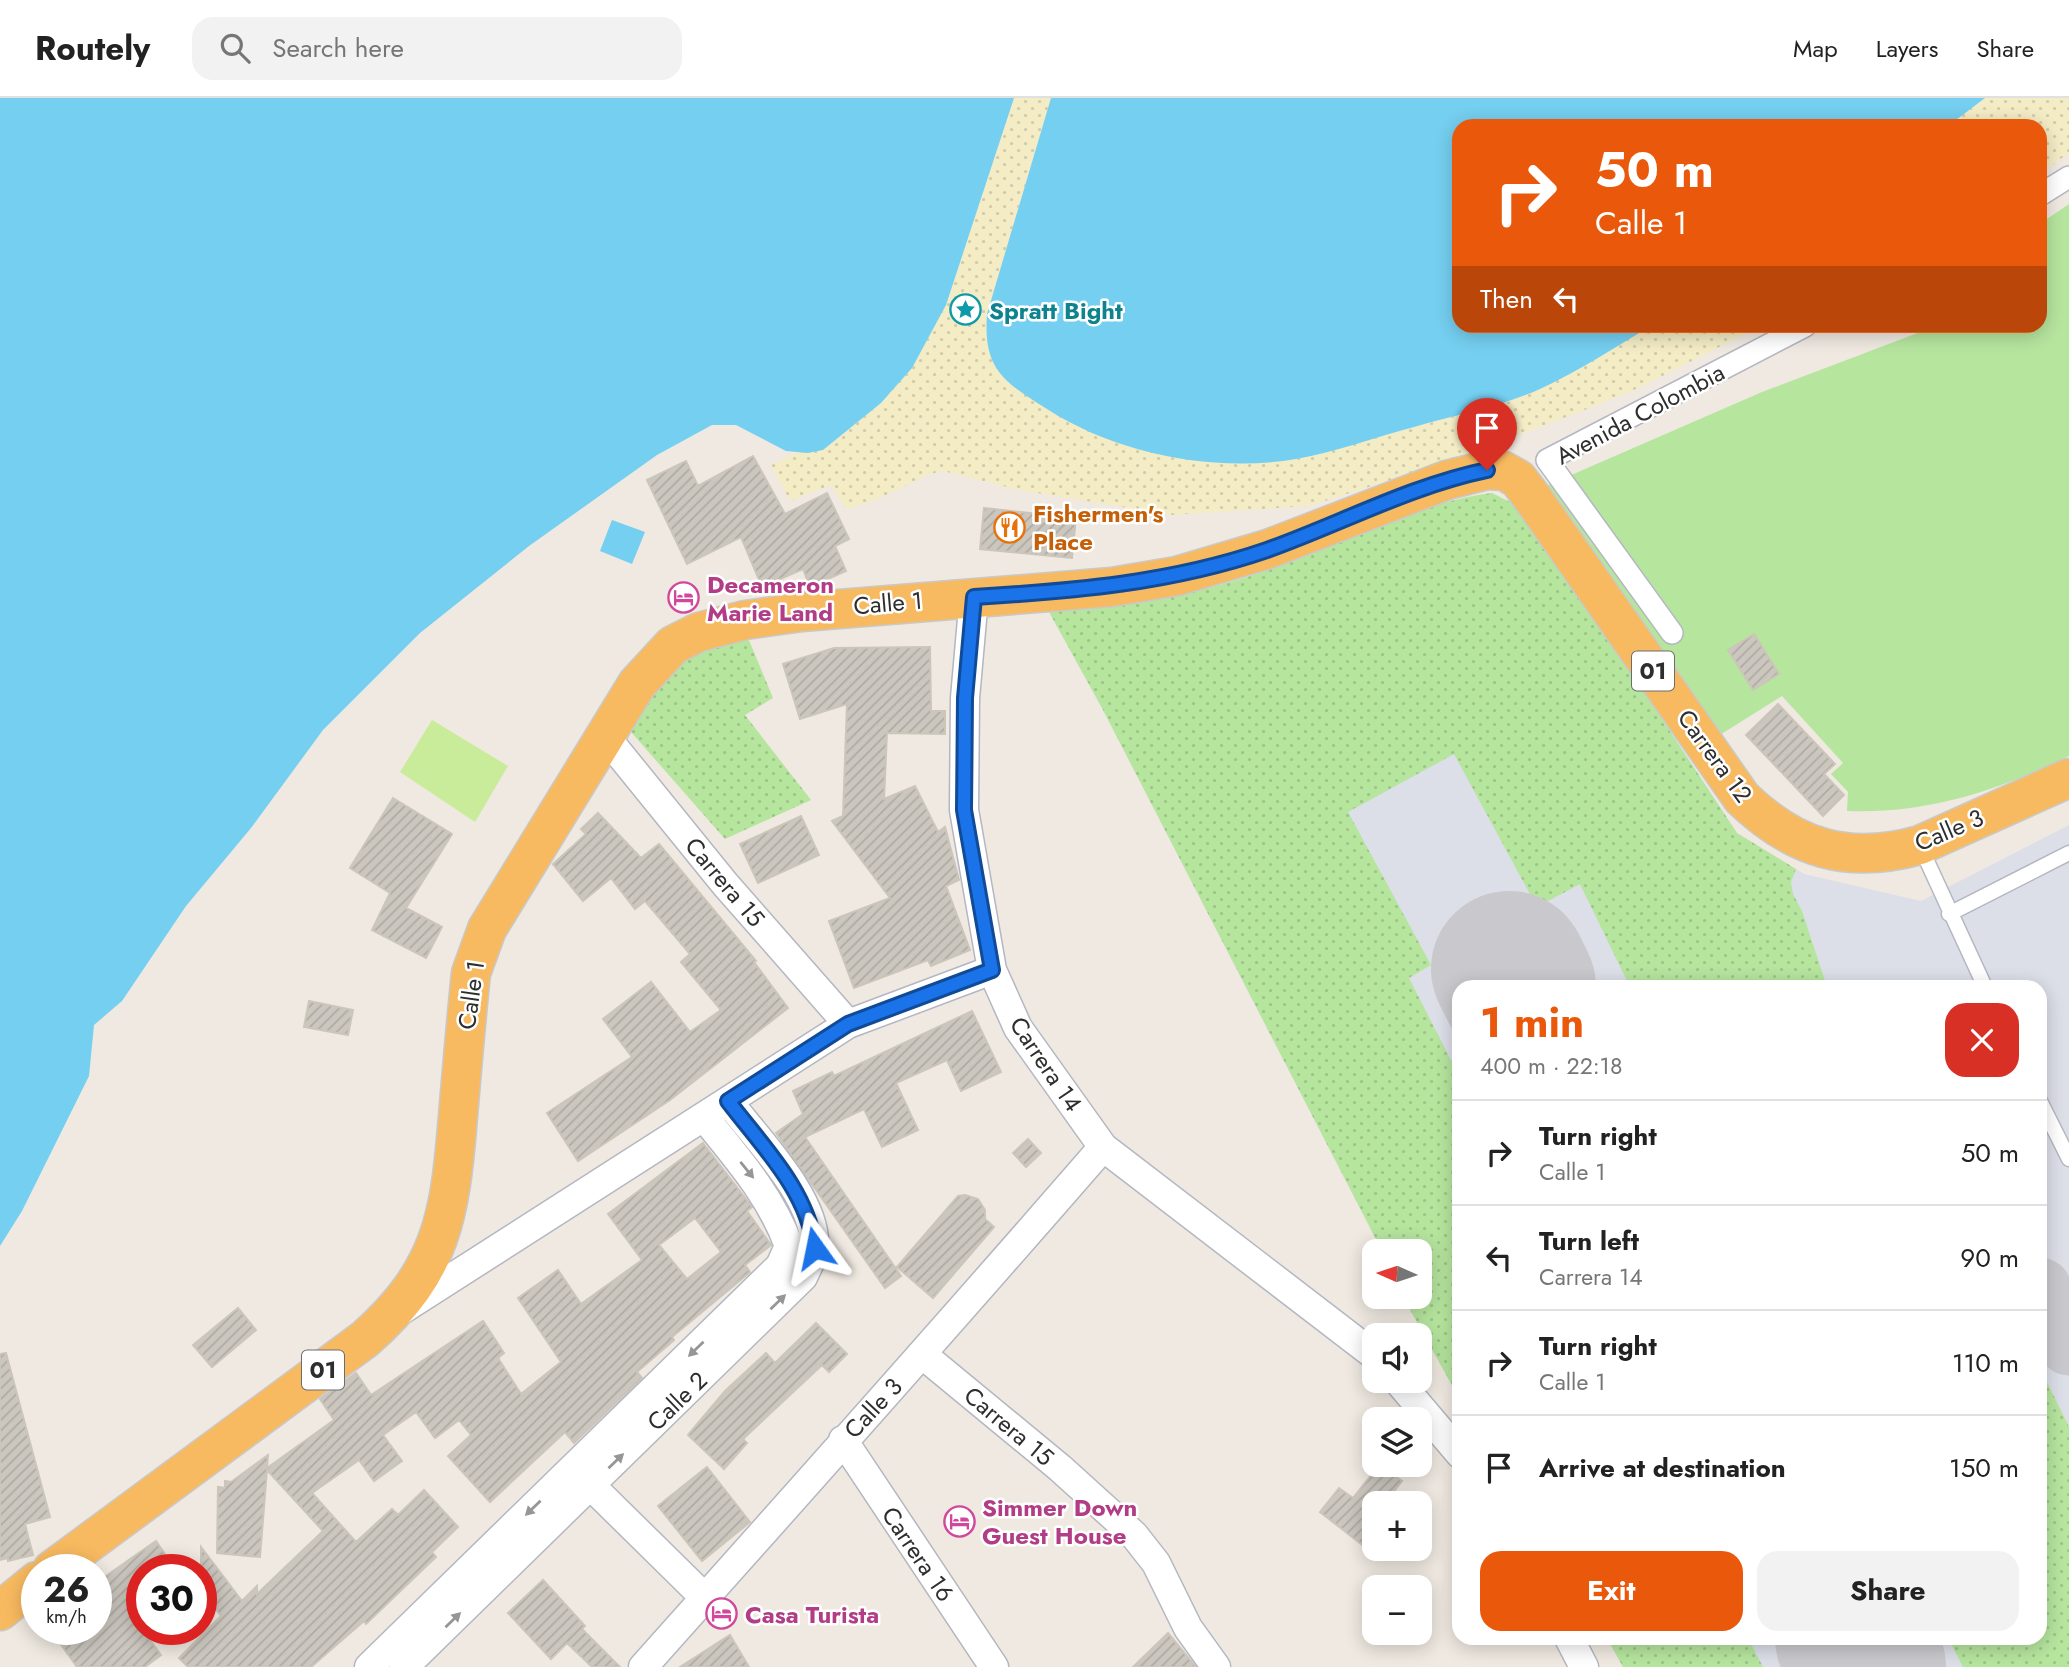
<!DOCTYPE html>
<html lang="en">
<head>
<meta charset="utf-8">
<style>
  :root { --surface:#fff; --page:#f2f2f2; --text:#222; --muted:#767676; --line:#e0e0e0; --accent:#ea580c }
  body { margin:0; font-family:Jost,sans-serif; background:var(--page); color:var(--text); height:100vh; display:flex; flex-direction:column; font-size:26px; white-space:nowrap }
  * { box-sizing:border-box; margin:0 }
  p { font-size:23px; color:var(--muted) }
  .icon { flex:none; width:38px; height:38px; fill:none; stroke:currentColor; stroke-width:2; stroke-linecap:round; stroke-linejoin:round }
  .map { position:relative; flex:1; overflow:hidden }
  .drawer { position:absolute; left:1452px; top:882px; width:595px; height:665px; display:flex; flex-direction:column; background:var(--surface); border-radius:21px; box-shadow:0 4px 18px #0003 }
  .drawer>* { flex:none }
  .banner { position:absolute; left:1452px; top:21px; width:595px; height:214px; border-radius:21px; box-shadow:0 4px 18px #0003; background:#ea580c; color:#fff; overflow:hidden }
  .needle { width:46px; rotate:273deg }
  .buttons { position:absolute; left:1362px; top:1141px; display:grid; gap:14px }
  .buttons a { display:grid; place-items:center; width:70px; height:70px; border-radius:14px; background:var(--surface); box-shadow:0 4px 18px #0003; font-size:35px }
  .speed { position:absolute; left:21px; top:1456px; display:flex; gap:14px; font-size:35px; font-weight:700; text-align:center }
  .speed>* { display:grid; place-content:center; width:91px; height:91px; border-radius:50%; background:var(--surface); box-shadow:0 4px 18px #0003; line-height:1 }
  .speed small { font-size:18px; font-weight:400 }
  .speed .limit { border:10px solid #d22; background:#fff; color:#111 }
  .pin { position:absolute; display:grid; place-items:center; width:60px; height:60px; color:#fff; margin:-72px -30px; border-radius:50% 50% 50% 0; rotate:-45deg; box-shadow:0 0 7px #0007 }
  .pin .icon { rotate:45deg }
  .me { position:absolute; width:77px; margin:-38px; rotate:348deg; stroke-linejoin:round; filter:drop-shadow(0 0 5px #0008) }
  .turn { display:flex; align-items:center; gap:24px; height:147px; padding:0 28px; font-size:32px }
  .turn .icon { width:91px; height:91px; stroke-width:2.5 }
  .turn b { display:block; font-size:49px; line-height:60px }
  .then { display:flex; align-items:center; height:66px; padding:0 28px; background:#0003; gap:14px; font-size:26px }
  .round { display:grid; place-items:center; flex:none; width:74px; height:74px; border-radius:21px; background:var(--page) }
  .headline { display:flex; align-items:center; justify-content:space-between; height:119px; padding:0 28px }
  h1 { font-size:42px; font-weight:700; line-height:52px; color:var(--accent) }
  .cta { display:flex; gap:14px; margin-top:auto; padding:14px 28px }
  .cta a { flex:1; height:80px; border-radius:21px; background:var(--accent); color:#fff; font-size:28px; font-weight:700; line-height:80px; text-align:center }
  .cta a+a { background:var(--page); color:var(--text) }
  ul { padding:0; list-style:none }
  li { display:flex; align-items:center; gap:21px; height:105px; padding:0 28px; border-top:2px solid var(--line) }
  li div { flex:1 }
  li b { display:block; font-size:26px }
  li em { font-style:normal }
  header { display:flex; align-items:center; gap:42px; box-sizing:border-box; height:98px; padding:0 35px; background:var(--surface); border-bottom:2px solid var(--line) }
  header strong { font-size:33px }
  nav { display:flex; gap:38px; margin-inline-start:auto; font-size:24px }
  .search { width:490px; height:63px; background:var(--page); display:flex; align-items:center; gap:18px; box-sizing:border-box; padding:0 24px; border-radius:21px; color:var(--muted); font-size:26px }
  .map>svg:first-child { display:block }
</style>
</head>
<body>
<header>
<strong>Routely</strong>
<div class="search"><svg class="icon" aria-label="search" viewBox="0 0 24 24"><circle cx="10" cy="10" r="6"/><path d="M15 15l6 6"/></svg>Search here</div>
<nav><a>Map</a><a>Layers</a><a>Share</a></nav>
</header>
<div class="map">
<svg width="2069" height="1569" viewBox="0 0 2069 1569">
  <defs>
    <pattern id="grass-dots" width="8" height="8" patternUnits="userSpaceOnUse" patternTransform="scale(1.75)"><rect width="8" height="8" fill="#b6e59e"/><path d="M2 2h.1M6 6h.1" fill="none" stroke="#9dc588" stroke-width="1.8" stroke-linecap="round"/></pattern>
    <pattern id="sand-dots" width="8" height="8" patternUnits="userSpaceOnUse" patternTransform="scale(1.75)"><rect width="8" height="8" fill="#f3ecc5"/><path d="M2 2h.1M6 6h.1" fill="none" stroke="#d1cbaa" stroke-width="1.8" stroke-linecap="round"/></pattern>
    <pattern id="building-hatch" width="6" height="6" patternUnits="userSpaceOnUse" patternTransform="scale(1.75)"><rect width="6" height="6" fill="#cbc7bf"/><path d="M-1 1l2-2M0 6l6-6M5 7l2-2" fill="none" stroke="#afaba4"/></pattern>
  </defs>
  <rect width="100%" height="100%" fill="#efe9e1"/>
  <!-- airport -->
  <path fill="#dcdee8" d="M1492 395 1620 556 1737 735 1804 776 1921 803 2069 727V1569H1623L1607 1540H2040V889H1460L1459 1300 1403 1199H1419V1153H1382L1102 610 1048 512H1085L1176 499 1217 488 1277 469 1451 402Z"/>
  <!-- grass -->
  <path fill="url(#grass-dots)" d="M1492 395 1512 405 1544 442 1737 735 1796 771 1791 784 1793 796 1802 813 1827 889H1630L1580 786 1537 809 1454 656 1348 714 1431 867 1409 880 1459 978V1300L1403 1199H1419V1153H1382L1102 610 1048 512C1126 511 1203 495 1277 469 1347 445 1418 404 1492 395Z
    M746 535 773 600 745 617 811 702 725 741 624 626 679 560Z
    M2041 1272 2069 1329V1569H1963L1948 1540H2040Z
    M1607 1540H1748L1763 1569H1623Z"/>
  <!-- sand -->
  <path fill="url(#sand-dots)" d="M1014 0H1051L987 216 1062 321 1115 343 1171 359 1224 365 1295 361 1508 304 1542 290 1651 228H1760L1641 289 1572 317 1435 368 1309 408 1172 417 1019 392 943 373 930 376 878 401 846 411 831 387 790 403 771 367 796 355 823 352 881 305 912 270 946 207Z
    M1985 0H2069V55L2041 75 2040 28H1948Z"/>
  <!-- park -->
  <path fill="#b6e59e" d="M2069 106V658C1997 693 1927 716 1847 713L1848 694 1831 676 1843 665 1782 598 1715 640 1546 388 1762 294 1936 228H2040L2041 125Z"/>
  <!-- pitch -->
  <path fill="#c9ec9a" d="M432 622 508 668 475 724 400 674Z"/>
  <!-- water -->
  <path fill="#75cff0" d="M0 0H1014L946 207 912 270 881 305 823 352 808 355 786 353 736 327H712L657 357 529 448 420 535 323 632 251 730 186 808 122 903 94 927 89 978 22 1113 0 1148Z
    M1051 0H1985L1948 28H1460V228H1651C1615 249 1579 273 1540 291 1500 309 1456 317 1414 329 1375 339 1336 354 1296 361 1214 375 1117 356 1047 311 1003 283 983 271 987 216Z
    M612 422 645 434 632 466 600 453Z"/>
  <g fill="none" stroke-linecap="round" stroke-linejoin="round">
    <!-- taxiway -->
    <path stroke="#c9c8cc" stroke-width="63" d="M2040 1191 2069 1246"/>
    <!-- runway -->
    <path stroke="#c9c8cc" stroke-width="156" d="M1509 871 1518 889
      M1853 1540 1868 1569"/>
  </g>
  <!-- building -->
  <path fill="url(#building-hatch)" stroke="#cbc5ba" stroke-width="2" fill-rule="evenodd" d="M753 358 785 416 827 395 849 441 835 448 846 473 810 489 803 471 762 489 741 439 687 466 647 382 686 363 698 388Z
    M984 410 1076 420 1072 460 980 451Z
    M1754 536 1779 576 1753 592 1728 552Z
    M930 549 931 613H945V636L887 635 884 701 915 688 938 734 945 729 959 782 946 788 970 852 931 868 928 862 854 890 829 823 890 800 832 723 843 718 847 606 800 621 783 566 834 550Z
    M1778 606 1835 666 1824 676 1844 697 1823 718 1746 637Z
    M393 700 452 736 406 810 442 829 426 860 372 832 390 795 350 770Z
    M598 715 641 760 659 746 756 863 754 864 788 910 670 1002 578 1063 547 1015 632 959 603 921 651 884 690 934 721 912 681 864 690 856 645 803 635 811 611 780 583 803 553 766 586 736 581 731Z
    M801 718 819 757 758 785 740 746Z
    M309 903 353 912 348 937 304 929Z
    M972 913 1001 974 961 993 947 962 896 985 918 1032 882 1049 864 1011 805 1039 901 1178 885 1190 776 1035 803 1016 793 993 832 974 834 978Z
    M1028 1041 1041 1055 1026 1069 1013 1055Z
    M703 1045 749 1105 752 1109 747 1113 771 1147 745 1167 750 1174 672 1239 674 1242 637 1274 642 1280 574 1345 565 1334 490 1404 448 1358 471 1337 459 1322 435 1340 416 1314 383 1337 402 1363 374 1383 359 1362 312 1395 356 1444 392 1411 398 1417 424 1392 458 1429 432 1454 436 1459 366 1526 364 1523 311 1569H188L179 1560 221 1518 201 1492V1449L242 1503 257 1488V1496L323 1433 267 1372 260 1459 217 1455 218 1389 225 1390V1383L231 1384 268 1357 267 1370 334 1322 320 1301 356 1275 371 1297 483 1223 504 1255 498 1260 521 1296 561 1264 518 1200 558 1172 581 1206 642 1162 608 1116ZM695 1120 721 1154 687 1181 659 1147Z
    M965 1097 978 1101 985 1112V1121L994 1129 933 1200 897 1169 958 1098Z
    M238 1210 256 1232 212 1269 193 1247Z
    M816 1225 847 1256 829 1274 822 1267 743 1341 747 1345 724 1371 688 1337 725 1293 766 1255 775 1265Z
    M6 1255 50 1419 25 1426 33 1457 8 1463V1460L0 1462V1256Z
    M1379 1367 1402 1383 1385 1405H1374V1456L1320 1414 1339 1390 1353 1400Z
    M707 1369 750 1424 702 1463 658 1408Z
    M156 1443 176 1472H142V1492L130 1500 142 1516V1531L161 1557 145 1569H77L50 1531H96V1485Z
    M543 1482 585 1528 582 1531 620 1569H592L567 1545 551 1561 508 1515Z
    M1168 1535 1196 1569H1133Z
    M730 1537 749 1569H680Z"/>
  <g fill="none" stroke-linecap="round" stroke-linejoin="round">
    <defs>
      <path id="service" d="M1920 748 1985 889
        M1949 816 2069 755
        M2040 1003 2069 1061"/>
      <path id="pedestrian" d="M2040 97 2069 79
        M1672 535 1547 362 1805 228"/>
      <path id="minor" d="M974 499 965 600 964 712 992 872 1018 930 1103 1049 1374 1257
        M605 638 725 786 848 926
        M397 1215 848 926 992 872
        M923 1257 1060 1370 1134 1437 1156 1465 1188 1530 1216 1569
        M1398 1283 1460 1356
        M843 1342 994 1569
        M577 1374 705 1500
        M1569 1540 1584 1569
        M369 1569 780 1168 789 1148C771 1098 737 1060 704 1019
        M404 1569 803 1179C807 1170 814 1158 814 1148 817 1101 756 1040 728 1003
        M643 1569C797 1397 951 1224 1103 1049"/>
      <path id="trunk" d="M52 1472 365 1241C443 1172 450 1117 458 1018 462 971 466 923 471 875L487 831 637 586 673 547 699 534 745 522 802 514 1112 489 1177 478 1268 451 1447 382 1487 372 1504 373 1518 381 1531 398 1742 700C1795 751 1848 767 1920 747L2069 680
        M0 1513 37 1483"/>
    </defs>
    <!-- service casing -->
    <use href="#service" stroke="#b4b7c1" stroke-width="17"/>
    <!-- pedestrian casing -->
    <use href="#pedestrian" stroke="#b4b7c1" stroke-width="24"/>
    <!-- minor casing -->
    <use href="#minor" stroke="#b4b7c1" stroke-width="31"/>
    <!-- trunk casing -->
    <use href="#trunk" stroke="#c9c9c9" stroke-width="41"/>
    <!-- service -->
    <use href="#service" stroke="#fff" stroke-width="14"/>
    <!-- pedestrian -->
    <use href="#pedestrian" stroke="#fff" stroke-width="21"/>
    <!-- minor -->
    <use href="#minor" stroke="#fff" stroke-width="28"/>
    <!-- trunk -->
    <use href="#trunk" stroke="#f8ba60" stroke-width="38"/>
  </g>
  <!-- one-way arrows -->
  <defs><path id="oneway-solid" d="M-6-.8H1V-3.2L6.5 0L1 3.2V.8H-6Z" transform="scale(1.75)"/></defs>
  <g fill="#969696">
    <use href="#oneway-solid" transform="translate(747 1072) rotate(51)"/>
    <use href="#oneway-solid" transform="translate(778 1204) rotate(-44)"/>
    <use href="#oneway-solid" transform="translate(696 1251) rotate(136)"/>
    <use href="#oneway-solid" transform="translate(616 1363) rotate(-44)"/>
    <use href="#oneway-solid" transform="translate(533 1410) rotate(136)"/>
    <use href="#oneway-solid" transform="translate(453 1522) rotate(-44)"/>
  </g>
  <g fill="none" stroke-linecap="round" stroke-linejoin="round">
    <defs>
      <path id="route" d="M815 1150C807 1092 763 1049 728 1003L848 926 992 872 964 712 965 600 974 499C1074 493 1171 485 1267 452 1340 426 1410 388 1487 372"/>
    </defs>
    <!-- route casing -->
    <use href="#route" stroke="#114b97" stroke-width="18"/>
    <!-- route -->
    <use href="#route" stroke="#1a73e8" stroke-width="12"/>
  </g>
  <!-- icons -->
  <defs>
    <symbol id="sight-ring" viewBox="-11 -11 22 22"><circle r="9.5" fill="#fff" stroke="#0f9aa8" stroke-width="1.5"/><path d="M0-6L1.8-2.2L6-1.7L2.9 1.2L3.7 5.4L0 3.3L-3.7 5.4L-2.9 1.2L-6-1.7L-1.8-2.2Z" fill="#0f9aa8"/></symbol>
    <symbol id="restaurant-ring" viewBox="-11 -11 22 22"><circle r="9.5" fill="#fff" stroke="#e8710a" stroke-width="1.5"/><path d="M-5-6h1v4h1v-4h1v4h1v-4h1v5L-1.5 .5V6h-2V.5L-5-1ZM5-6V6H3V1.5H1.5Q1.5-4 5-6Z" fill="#e8710a"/></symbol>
    <symbol id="hotel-ring" viewBox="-11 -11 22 22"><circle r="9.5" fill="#fff" stroke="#d1479c" stroke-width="1.5"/><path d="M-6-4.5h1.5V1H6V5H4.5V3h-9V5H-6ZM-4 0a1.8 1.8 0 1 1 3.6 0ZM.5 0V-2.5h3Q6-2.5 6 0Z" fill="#d1479c"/></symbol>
  </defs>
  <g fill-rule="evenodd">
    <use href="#sight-ring" x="948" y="194" width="35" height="35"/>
    <use href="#restaurant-ring" x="992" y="412" width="35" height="35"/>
    <use href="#hotel-ring" x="666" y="482" width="35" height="35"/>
    <use href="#hotel-ring" x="942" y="1406" width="35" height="35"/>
    <use href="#hotel-ring" x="704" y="1498" width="35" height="35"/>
  </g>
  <g text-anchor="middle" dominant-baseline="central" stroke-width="5" stroke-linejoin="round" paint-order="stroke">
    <!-- shield labels -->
    <g fill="#fff" stroke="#6d6d6d" stroke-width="2">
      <rect x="1632" y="553.5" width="42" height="39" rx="5"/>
      <rect x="302" y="1252.5" width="42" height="39" rx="5"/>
    </g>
    <g font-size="23" font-weight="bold" fill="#2e2e2e">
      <text x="1653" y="573">01</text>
      <text x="323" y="1272">01</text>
    </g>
    <!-- culture labels -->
    <g font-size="24" font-weight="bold" fill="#0d838f" stroke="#fff" text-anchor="start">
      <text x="989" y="212">Spratt Bight</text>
    </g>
    <!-- street labels -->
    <g font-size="24" fill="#2e2e2e" stroke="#fff">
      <text transform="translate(1640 316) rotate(-28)">Avenida Colombia</text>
      <text transform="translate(888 505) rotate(-5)">Calle 1</text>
      <text transform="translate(1715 658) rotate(54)">Carrera 12</text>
      <text transform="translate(1949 732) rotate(-23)">Calle 3</text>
      <text transform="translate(725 784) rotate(50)">Carrera 15</text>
      <text transform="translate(471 897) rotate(-82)">Calle 1</text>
      <text transform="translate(1046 966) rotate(56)">Carrera 14</text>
      <text transform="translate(677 1303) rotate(-44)">Calle 2</text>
      <text transform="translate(873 1310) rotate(-47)">Calle 3</text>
      <text transform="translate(1009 1328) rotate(40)">Carrera 15</text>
      <text transform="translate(918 1456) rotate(56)">Carrera 16</text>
    </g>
    <!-- food labels -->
    <g font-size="24" font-weight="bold" fill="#c56008" stroke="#fff" text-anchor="start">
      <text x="1033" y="415">Fishermen's<tspan x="1033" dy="28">Place</tspan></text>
    </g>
    <!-- hotel labels -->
    <g font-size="24" font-weight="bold" fill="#b23c85" stroke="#fff" text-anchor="start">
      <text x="707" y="486">Decameron<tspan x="707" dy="28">Marie Land</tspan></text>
      <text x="982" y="1409">Simmer Down<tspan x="982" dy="28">Guest House</tspan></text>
      <text x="745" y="1516">Casa Turista</text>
    </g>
  </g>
</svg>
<div class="buttons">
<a><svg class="needle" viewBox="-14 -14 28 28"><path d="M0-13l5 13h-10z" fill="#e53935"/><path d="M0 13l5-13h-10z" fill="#767676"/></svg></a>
<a><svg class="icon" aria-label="sound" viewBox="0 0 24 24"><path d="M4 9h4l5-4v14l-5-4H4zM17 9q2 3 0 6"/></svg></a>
<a><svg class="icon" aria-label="layers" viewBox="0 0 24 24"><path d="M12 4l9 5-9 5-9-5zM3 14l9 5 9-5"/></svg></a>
<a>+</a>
<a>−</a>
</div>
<div class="speed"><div>26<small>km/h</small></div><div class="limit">30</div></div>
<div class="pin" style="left:1487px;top:372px;background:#d93025"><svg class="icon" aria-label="arrive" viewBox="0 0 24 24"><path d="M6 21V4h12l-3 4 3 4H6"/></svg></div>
<svg class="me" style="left:815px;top:1150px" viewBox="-20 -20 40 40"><path d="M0-17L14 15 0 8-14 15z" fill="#1a73e8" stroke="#fff" stroke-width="4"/></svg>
<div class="banner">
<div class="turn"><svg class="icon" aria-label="right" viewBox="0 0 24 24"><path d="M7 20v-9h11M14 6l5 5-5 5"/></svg><div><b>50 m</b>Calle 1</div></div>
<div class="then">Then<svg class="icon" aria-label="left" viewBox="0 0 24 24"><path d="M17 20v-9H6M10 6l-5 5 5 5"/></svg></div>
</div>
<section class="drawer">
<div class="headline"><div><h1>1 min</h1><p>400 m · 22:18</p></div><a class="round" style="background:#d93025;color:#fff"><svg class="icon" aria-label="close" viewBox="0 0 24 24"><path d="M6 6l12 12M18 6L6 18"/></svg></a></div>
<ul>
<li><svg class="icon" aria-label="right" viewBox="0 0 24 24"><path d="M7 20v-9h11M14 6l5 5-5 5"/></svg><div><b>Turn right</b><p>Calle 1</p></div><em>50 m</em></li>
<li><svg class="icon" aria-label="left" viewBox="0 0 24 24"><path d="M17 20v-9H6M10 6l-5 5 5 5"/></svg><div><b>Turn left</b><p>Carrera 14</p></div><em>90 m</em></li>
<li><svg class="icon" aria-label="right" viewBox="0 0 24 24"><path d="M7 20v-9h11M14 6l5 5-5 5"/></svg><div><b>Turn right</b><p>Calle 1</p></div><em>110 m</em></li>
<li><svg class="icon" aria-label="arrive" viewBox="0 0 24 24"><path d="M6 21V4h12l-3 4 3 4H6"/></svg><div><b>Arrive at destination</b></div><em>150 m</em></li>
</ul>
<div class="cta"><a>Exit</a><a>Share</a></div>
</section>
</div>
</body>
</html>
